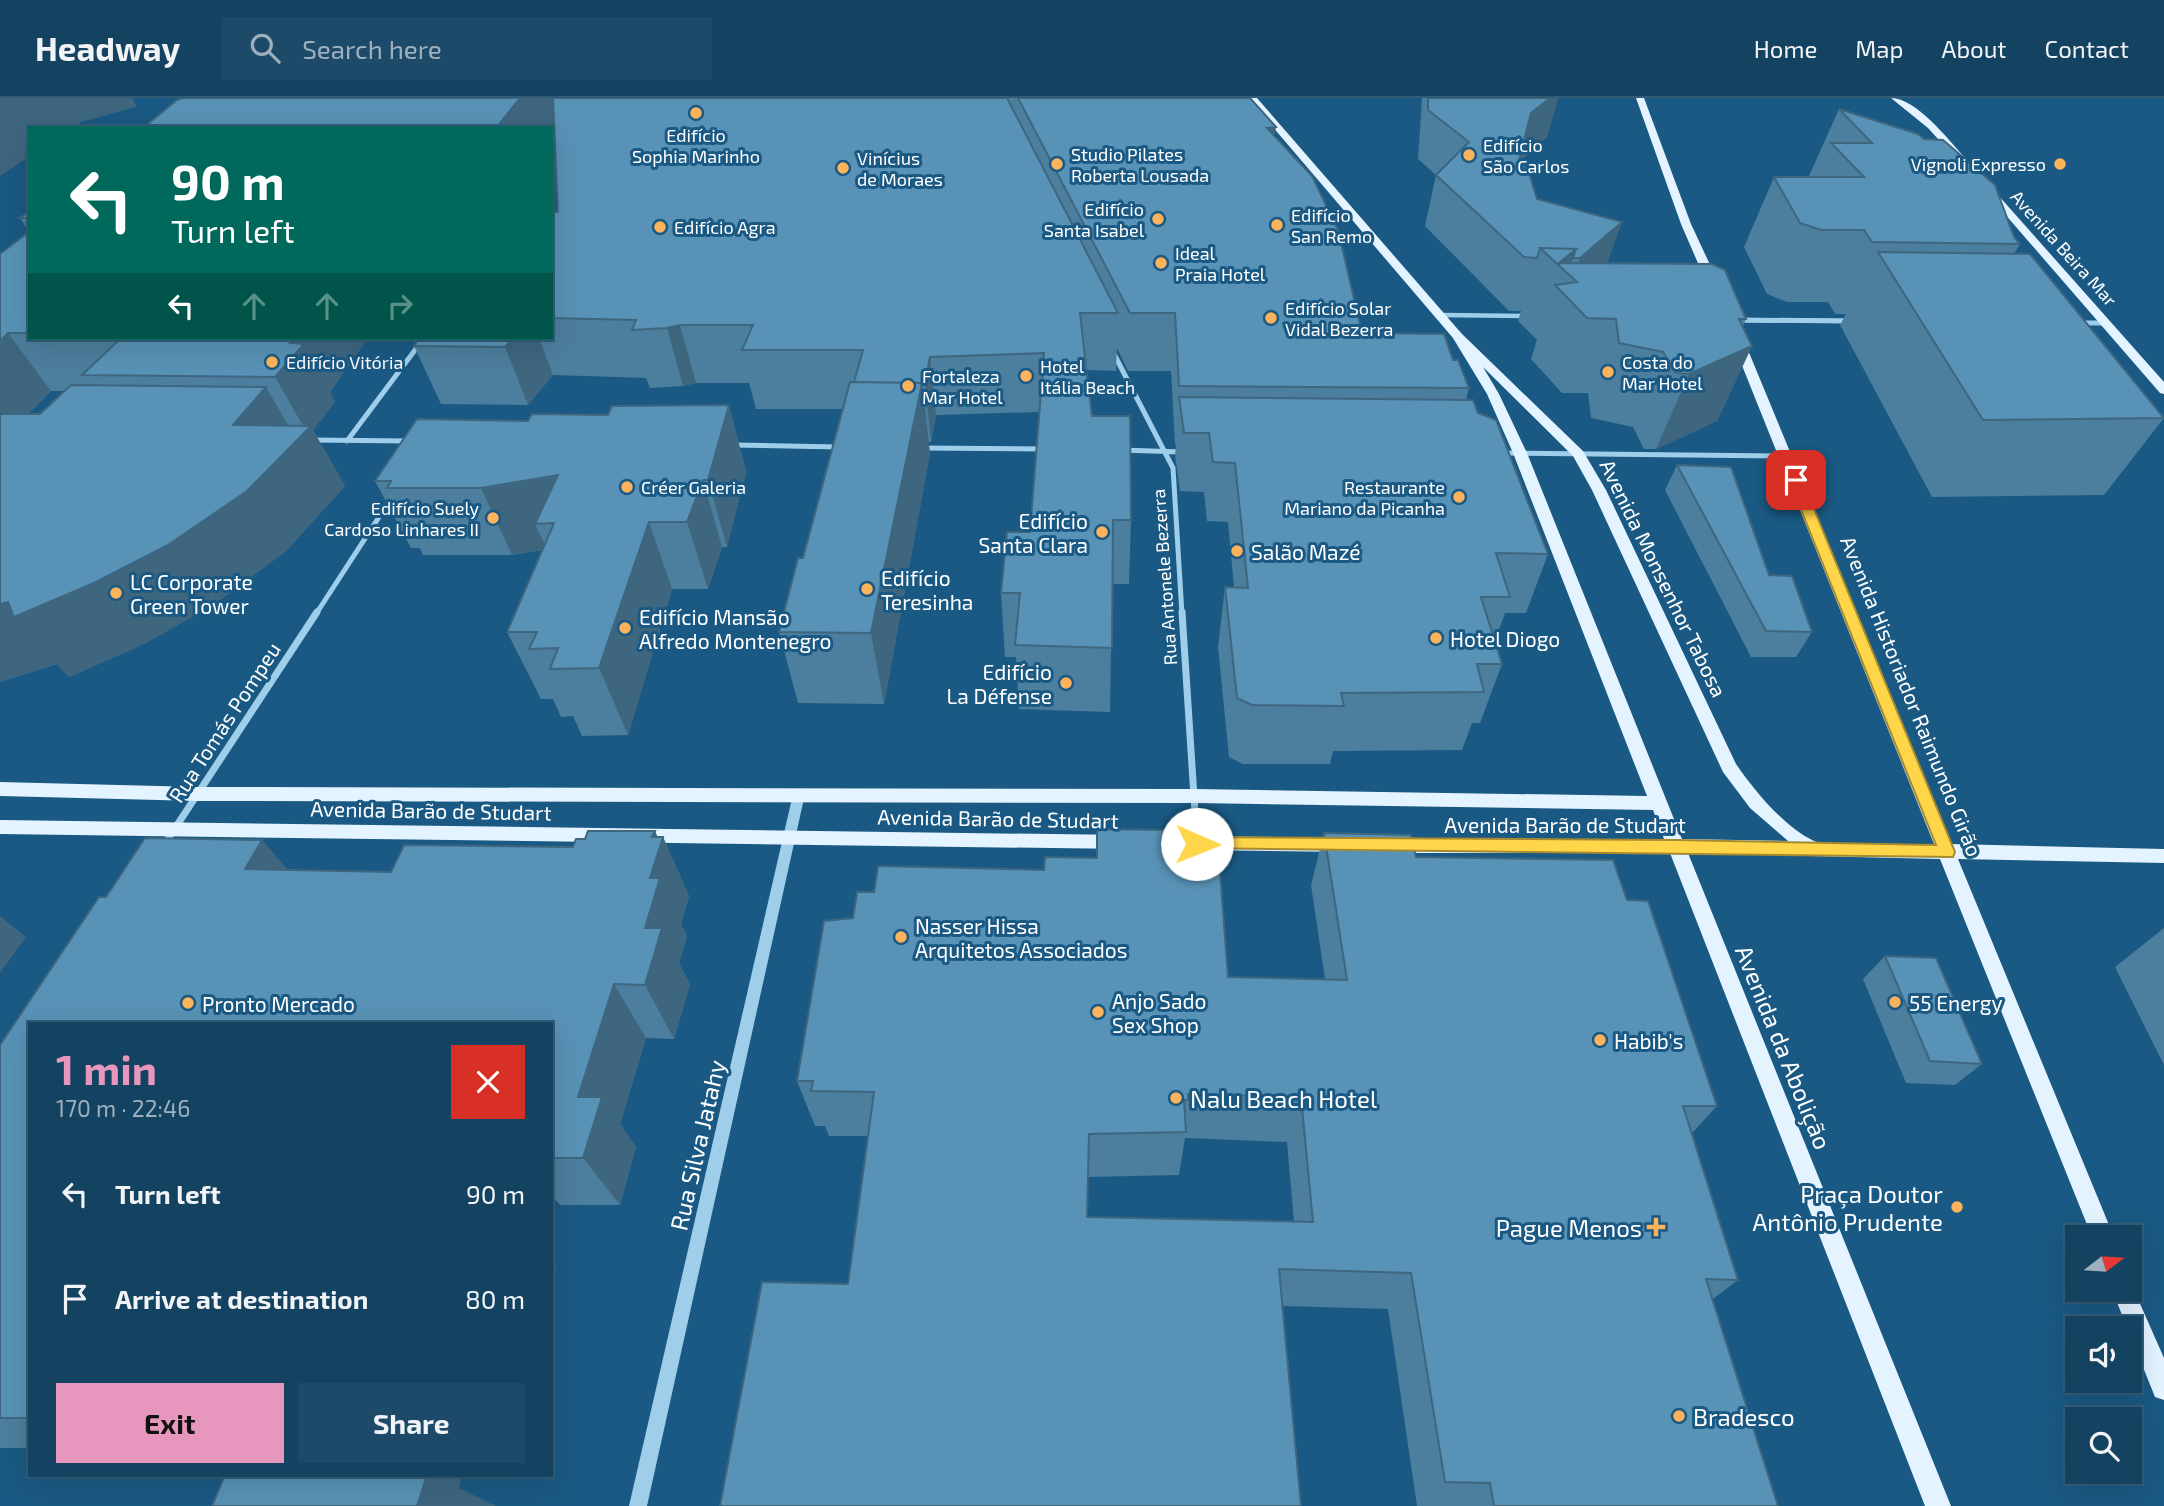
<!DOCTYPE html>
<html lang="en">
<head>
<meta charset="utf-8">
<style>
  :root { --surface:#144362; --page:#1d4a68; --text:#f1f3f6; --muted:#9db0be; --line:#335c77; --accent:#e797bd }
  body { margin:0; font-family:"Exo 2",sans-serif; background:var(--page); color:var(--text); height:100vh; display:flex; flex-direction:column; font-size:26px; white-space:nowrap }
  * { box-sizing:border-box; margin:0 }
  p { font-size:23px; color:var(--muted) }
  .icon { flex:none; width:38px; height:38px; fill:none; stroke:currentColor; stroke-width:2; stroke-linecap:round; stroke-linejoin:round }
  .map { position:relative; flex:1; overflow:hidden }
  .panel { position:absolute; left:28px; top:924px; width:525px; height:455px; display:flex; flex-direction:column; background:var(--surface); border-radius:0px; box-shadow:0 7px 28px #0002,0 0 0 2px var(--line) }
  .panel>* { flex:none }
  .guide { position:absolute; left:28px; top:28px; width:525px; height:214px; border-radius:0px; box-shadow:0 7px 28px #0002,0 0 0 2px var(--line); background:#00695c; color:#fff; overflow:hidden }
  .needle { width:46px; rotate:73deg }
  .controls { position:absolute; left:2065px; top:1127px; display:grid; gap:14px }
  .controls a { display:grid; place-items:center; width:77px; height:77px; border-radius:0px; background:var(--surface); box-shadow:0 7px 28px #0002,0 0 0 2px var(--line); font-size:35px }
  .pin { position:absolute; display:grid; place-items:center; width:60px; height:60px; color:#fff; margin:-30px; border-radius:14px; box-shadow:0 4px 10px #0006 }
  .me { position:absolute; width:77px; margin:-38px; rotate:91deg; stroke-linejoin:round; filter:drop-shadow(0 0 5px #0008) }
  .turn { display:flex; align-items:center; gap:24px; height:147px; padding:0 28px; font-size:32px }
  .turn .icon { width:91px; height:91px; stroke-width:2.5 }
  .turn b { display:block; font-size:49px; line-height:60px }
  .lanes { display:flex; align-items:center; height:66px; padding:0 28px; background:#0003; justify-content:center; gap:35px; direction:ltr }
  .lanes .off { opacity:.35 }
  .round { display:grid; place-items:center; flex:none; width:74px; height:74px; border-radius:0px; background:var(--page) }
  .summary { display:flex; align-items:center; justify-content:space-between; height:119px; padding:0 28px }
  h1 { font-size:42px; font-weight:700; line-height:52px; color:var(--accent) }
  .button { display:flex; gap:14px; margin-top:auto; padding:14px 28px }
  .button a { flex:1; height:80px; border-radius:0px; background:var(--accent); color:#111; font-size:28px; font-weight:700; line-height:80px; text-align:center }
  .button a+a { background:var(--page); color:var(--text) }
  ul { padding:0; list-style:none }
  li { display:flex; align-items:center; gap:21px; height:105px; padding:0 28px }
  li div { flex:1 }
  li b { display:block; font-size:26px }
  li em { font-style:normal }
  header { display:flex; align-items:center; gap:42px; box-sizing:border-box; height:98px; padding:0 35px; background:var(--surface); border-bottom:2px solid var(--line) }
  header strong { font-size:33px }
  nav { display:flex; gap:38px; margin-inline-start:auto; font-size:24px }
  .search { width:490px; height:63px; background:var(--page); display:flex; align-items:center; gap:18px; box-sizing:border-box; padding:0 24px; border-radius:0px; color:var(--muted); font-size:26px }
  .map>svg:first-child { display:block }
</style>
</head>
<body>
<header>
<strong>Headway</strong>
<div class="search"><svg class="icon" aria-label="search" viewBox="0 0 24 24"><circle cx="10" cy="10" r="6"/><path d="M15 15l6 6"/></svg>Search here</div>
<nav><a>Home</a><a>Map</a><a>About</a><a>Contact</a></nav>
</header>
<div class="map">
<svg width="2164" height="1408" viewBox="0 0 2164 1408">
  <rect width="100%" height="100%" fill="#1a5983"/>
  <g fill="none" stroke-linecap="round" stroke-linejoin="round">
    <!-- minor-far2 -->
    <path stroke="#9fceeb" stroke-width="4.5" d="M551 67 561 54
      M1440 217 1529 218
      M1737 222 1849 223"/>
    <!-- minor-far1 -->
    <path stroke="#9fceeb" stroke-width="5" d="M1737 222 1851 223
      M2077 225H2107
      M1113 254 1173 370 1182 516
      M312 342 409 343
      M347 343 424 240
      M732 347 839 349
      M921 350 1046 351
      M1121 352 1182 354
      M1502 355 1786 358
      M316 516 392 399"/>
    <!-- minor -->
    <path stroke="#9fceeb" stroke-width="7" d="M1182 514 1197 745
      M164 747 317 514"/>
    <!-- tertiary -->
    <path fill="#9fceeb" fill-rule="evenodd" d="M799 691 805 696 647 1408H629L793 696Z"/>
    <!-- primary -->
    <path fill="#e3f3ff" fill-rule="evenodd" d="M1248 0H1257L1462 236 1583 353 1606 392 1736 666C1754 692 1784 729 1814 743 1826 748 1914 746 1934 746L1731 240 1737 236 1743 240 1952 746 2164 751V765L1958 761 2114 1139H2092L1940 761 1688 755 1951 1408H1925L1670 755H1389L1383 753 1380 748 1383 743 1389 741H1664L1653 712 1195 705 198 703 0 698V684L198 689 1195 691 1647 698 1513 355 1487 296 1453 240ZM1483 269 1573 358 1592 392 1723 674 1750 710 1788 743 1682 741 1527 355 1499 296Z
      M1636 0H1644L1691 126 1719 186 1717 188 1707 186 1681 126Z
      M1891 0C1916 0 1948 41 1964 59V63H1958L1928 30Z
      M1984 88H1990L2164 284V296L2160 295 1984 92Z
      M0 722 1344 740 1350 742 1353 747 1350 752 1344 754 0 736Z
      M2130 1183 2164 1260V1302L2155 1299 2112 1192H2130Z"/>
  </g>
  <!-- wall -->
  <path fill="#4c7e9d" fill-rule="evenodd" d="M183 0H1250L1274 38 1362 235 1453 262 1469 290 1466 302 1478 315 1548 456 1526 515H1505L1495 543 1502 566 1480 625H1472L1462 652 1333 653 1330 666H1243L1229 659 1218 549 1225 489H1234L1228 424 1207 423 1204 394 1180 393 1175 357 1176 347H1175L1171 273H1128L1117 250 1116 273 1087 272 1088 293 1092 318 1131 422 1129 486H1112L1110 614 1019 611 1016 559H1005L1001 495 1030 434 1039 314 936 317 931 344H928L930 355 884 606 798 605 779 534 803 460 843 311H756L749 285H696L683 288 650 290 646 280 553 277 528 307 441 306 414 248 419 240H551V114H558L554 28 551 32V30Z
    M1422 0H1558L1547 39 1520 63 1537 101 1608 165 1746 221 1743 228 1752 248 1717 323 1656 351H1644L1633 329 1591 320 1588 295H1562L1531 261 1537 242 1518 223 1521 213H1509L1425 128 1436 77 1418 61Z
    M1839 11 2014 139 2020 146 2014 156 2164 320 2104 397 1932 399 1840 227 1846 216H1835L1828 204H1787L1767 196 1744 149 1774 79H1810L1809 78Z
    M30 113V240H368L330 294 335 304 313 332 345 388 286 453 213 507 144 546 69 579 57 566 0 584V156L29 134 20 120ZM51 293H64L40 316H28Z
    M729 307 746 374 727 449H722L708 491H672L628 637 582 638 573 618 561 619 553 601H541L507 534 543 452 512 457H423L420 450H411L375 383 528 323Z
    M1677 367 1769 477 1812 534 1796 559H1751L1665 392Z
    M655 733 657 739H663L689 798 681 826 687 838 679 865 690 886 674 941 646 940 620 1026 636 1049 620 1107H560L551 1097V926H30V1350H0V947L106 799 262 742 287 772 391 774 573 749 585 741Z
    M1324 735 1416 759 1627 802 1717 1008 1692 1035 1738 1182 1713 1201 1778 1408H1417L1388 1211 1282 1208 848 1186 868 1038H829L825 1028H815L797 983 853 820 874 794 1044 772 1097 760H1164L1228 879 1325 881 1311 787ZM1185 1040 1287 1044 1294 1124 1087 1119 1088 1079 1179 1077Z
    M2164 830V967L2115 869Z
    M1885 858 1982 966 1955 987 1906 985 1863 881Z"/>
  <!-- shaded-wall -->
  <path fill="#3e667f" d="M0 0H132L137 9 81 24 73 30H30V58L0 78Z
    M520 0H597L562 17 551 32V30H496Z
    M1550 0H1558L1547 39 1518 64 1531 15Z
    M1276 29 1269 81 1267 30Z
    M1622 124 1603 177 1577 184 1574 181 1580 160Z
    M1576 151 1568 176 1559 165Z
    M680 227 696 285 683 288 667 230Z
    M8 235 51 293 9 335 0 336V243Z
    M295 240H368L330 294 335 304 313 332 345 388 286 453 213 507 144 546 69 579 57 566 0 584V506L233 327 266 289 297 343 306 333 275 279 290 245Z
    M513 240H539L553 277 528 307 505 249Z
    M1752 248 1717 323 1656 351 1689 276Z
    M930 259 936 317 931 344 925 285Z
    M922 285 930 355 884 606 871 535Z
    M729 307 746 374 727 449 708 382Z
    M558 377 535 426 547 451 512 457 481 390Z
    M703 382 722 449 708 491 687 424Z
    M649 424 672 491 628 637 599 570Z
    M655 733 661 747 663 739 689 798 681 826 687 838 679 865 690 886 674 941 645 887V830L650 780 652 739Z
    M262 742 312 800 245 771Z
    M0 816V818L26 839 0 875Z
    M614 886 646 940 620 1026 636 1049 620 1107 583 1060 578 999Z
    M551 1162 557 1168 551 1185Z
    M389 1377H455L461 1381 459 1390 496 1408H417Z"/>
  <!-- building -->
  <path fill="#5892b6" stroke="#3e667f" stroke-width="2" fill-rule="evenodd" d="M183 0H520L496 30H143L177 2Z
    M553 0H1007L1118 215H1080L1088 287 1042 286 1044 255 930 259 925 285 854 284 863 252H742L753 227H680L667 230 632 232 636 222 551 220V114H558Z
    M1018 0H1250L1276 29 1267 30 1312 78 1338 132 1362 235 1444 236 1453 262H1458L1469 290 1179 288 1175 215H1130Z
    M1428 0H1550L1531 15 1519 62 1529 75 1537 101 1622 124 1580 160H1573L1576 151 1540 150 1537 160 1524 159 1436 77 1469 44 1428 12Z
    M1839 11 1918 36 1924 41 1943 42 1995 87 2014 139 2020 146 1872 144 1864 132H1821L1800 125 1774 79H1864L1831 45H1872Z
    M30 113V120H20Z
    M30 133V235H8L0 243V156Z
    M1540 150 1576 151 1559 165 1712 166 1725 172 1746 221H1739L1752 248 1689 276 1676 275 1663 254 1619 245 1616 221 1587 220 1555 187 1577 184Z
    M1878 154 2030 156 2164 320 1983 322Z
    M121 240H295L290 245 304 246 275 279 82 277Z
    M419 240H513L505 249 414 248Z
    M850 284 922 285 871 535 779 534 798 460H803Z
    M71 287 266 289 233 327 311 328 247 393 168 447 94 485 14 519 8 504 0 506V316H40Z
    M1041 293H1089L1092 318H1130L1131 422H1113L1112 550 1015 547 1020 495H1001L1007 434H1030Z
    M1179 299 1473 302 1478 315 1496 322 1548 456 1496 455 1510 499H1481L1502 566H1477L1484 594 1341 595 1344 608 1252 607 1237 600 1225 489 1248 490 1235 365 1213 364 1209 335H1184Z
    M729 307 708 382H703L687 424H649L599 570 550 571 558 550 529 551 537 534H507L554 425 535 426 558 377 481 390H387L391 383H375L417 321 528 323 532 316 608 317 612 308Z
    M1677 367 1731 369 1769 477 1792 478 1812 534 1766 533Z
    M1097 731 1164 732V760H1219L1228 879 1347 882 1324 735 1411 737 1416 759 1613 762 1627 802 1648 803 1717 1008H1683L1738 1182 1706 1181 1778 1408H1494L1490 1385 1445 1384 1411 1175 1279 1171 1301 1408H720L762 1184 848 1186 874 994 811 993 813 983H797L824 823 853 820 857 794H874L878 768 1044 772 1045 759 1097 760ZM1188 996 1301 999 1313 1124 1087 1119 1089 1036 1186 1034 1184 1002H1188Z
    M588 733H655L652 739H663L650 780H660L645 830H662L645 887 614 886 578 999H602L583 1060H551V926H30V1320H0V947L99 799H106L145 740 262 742 245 771 391 774 404 747 573 749 576 741H585Z
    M1885 858 1936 860 1982 966 1930 963Z
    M225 1377H427L417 1408H212Z"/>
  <!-- route -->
  <path fill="#ffd54a" stroke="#a68a30" stroke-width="2" d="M1796 378 1802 382 1955 754 1953 759 1191 750 1189 746 1191 741 1197 739 1676 742 1936 747 1789 382Z"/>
  <!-- markers -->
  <g fill="#fdb35b" stroke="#1a5983" stroke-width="2.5">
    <circle cx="696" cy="15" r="7"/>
    <circle cx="1469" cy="57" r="7"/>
    <circle cx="1057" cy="66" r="7"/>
    <circle cx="2060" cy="66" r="7"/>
    <circle cx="843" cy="70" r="7"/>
    <circle cx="1158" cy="121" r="7"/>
    <circle cx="1277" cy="127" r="7"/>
    <circle cx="660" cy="129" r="7"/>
    <circle cx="1161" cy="165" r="7"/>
    <circle cx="1271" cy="220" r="7"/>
    <circle cx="272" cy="264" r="7"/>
    <circle cx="1608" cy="274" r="7"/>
    <circle cx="1026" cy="278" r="7"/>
    <circle cx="908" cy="288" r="7"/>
    <circle cx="627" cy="389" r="7"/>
    <circle cx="1459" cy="399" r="7"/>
    <circle cx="493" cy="420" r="7"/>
    <circle cx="1102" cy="434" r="7"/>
    <circle cx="1237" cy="453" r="7"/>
    <circle cx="867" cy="491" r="7"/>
    <circle cx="116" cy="495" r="7"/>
    <circle cx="625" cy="530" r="7"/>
    <circle cx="1436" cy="540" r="7"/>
    <circle cx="1066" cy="585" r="7"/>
    <circle cx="901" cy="839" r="7"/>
    <circle cx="1895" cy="904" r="7"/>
    <circle cx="188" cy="905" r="7"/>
    <circle cx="1098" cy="914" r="7"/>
    <circle cx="1600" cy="942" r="7"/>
    <circle cx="1176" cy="1000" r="7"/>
    <circle cx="1957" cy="1109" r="7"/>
    <path d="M1652.5 1118.5h7v7h7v7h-7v7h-7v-7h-7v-7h7z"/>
    <circle cx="1679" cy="1318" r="7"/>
  </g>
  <g text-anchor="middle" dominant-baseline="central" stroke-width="6" stroke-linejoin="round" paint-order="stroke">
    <!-- far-poi labels -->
    <g font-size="18" fill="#fff" stroke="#1a5983" text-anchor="start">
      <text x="696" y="37" text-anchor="middle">Edifício<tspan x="696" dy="21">Sophia Marinho</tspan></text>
      <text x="1483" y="47">Edifício<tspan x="1483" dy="21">São Carlos</tspan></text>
      <text x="1071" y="56">Studio Pilates<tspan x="1071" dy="21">Roberta Lousada</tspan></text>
      <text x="857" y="60">Vinícius<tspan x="857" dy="21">de Moraes</tspan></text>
      <text x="2046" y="66" text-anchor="end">Vignoli Expresso</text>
      <text x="1144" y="111" text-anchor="end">Edifício<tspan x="1144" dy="21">Santa Isabel</tspan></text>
      <text x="1291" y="117">Edifício<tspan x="1291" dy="21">San Remo</tspan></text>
      <text x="674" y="129">Edifício Agra</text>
      <text x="1175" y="155">Ideal<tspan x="1175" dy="21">Praia Hotel</tspan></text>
      <text x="1285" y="210">Edifício Solar<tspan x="1285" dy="21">Vidal Bezerra</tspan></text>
      <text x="286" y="264">Edifício Vitória</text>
      <text x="1622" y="264">Costa do<tspan x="1622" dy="21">Mar Hotel</tspan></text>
      <text x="1040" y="268">Hotel<tspan x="1040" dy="21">Itália Beach</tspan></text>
      <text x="922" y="278">Fortaleza<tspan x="922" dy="21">Mar Hotel</tspan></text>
      <text x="641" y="389">Créer Galeria</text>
      <text x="1445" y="389" text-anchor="end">Restaurante<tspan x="1445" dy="21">Mariano da Picanha</tspan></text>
      <text x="479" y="410" text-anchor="end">Edifício Suely<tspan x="479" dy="21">Cardoso Linhares II</tspan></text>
    </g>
    <!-- far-street labels -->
    <g font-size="18" fill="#fff" stroke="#1a5983">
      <text transform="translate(2064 150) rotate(48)">Avenida Beira Mar</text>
      <text transform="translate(1164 479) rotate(-94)">Rua Antonele Bezerra</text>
    </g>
    <!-- poi labels -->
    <g font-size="21" fill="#fff" stroke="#1a5983" text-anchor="start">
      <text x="1088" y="422" text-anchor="end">Edifício<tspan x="1088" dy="24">Santa Clara</tspan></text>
      <text x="1251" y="453">Salão Mazé</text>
      <text x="881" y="479">Edifício<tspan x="881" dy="24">Teresinha</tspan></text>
      <text x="130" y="483">LC Corporate<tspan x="130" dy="24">Green Tower</tspan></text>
      <text x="639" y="518">Edifício Mansão<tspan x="639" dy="24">Alfredo Montenegro</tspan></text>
      <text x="1450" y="540">Hotel Diogo</text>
      <text x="1052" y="573" text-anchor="end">Edifício<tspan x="1052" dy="24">La Défense</tspan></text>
      <text x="915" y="827">Nasser Hissa<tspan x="915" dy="24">Arquitetos Associados</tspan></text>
      <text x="1112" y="902">Anjo Sado<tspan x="1112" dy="24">Sex Shop</tspan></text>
      <text x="1909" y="904">55 Energy</text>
      <text x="202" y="905">Pronto Mercado</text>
      <text x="1614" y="942">Habib's</text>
    </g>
    <!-- street labels -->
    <g font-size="21" fill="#fff" stroke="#1a5983">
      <text transform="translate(1664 480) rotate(64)">Avenida Monsenhor Tabosa</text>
      <text transform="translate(1912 598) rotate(68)">Avenida Historiador Raimundo Girão</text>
      <text transform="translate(224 624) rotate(-57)">Rua Tomás Pompeu</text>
      <text transform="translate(431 712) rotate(1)">Avenida Barão de Studart</text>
      <text transform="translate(998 720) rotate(1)">Avenida Barão de Studart</text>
      <text x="1565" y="726">Avenida Barão de Studart</text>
    </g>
    <!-- near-street labels -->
    <g font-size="24" fill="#fff" stroke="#1a5983">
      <text transform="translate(1784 949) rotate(68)">Avenida da Abolição</text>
      <text transform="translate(697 1047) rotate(-77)">Rua Silva Jatahy</text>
    </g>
    <!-- near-poi labels -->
    <g font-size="24" fill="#fff" stroke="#1a5983" text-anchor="start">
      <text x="1190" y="1000">Nalu Beach Hotel</text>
      <text x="1943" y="1095" text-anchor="end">Praça Doutor<tspan x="1943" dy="28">Antônio Prudente</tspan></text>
      <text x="1642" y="1129" text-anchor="end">Pague Menos</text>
      <text x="1693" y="1318">Bradesco</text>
    </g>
  </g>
</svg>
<div class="controls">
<a><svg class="needle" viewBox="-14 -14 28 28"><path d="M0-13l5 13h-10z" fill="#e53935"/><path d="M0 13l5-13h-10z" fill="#9db0be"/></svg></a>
<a><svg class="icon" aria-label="sound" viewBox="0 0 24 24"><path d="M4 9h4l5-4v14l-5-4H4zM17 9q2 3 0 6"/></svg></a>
<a><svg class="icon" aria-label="search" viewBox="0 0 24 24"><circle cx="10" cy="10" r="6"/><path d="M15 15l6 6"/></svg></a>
</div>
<div class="pin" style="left:1796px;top:382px;background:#d93025"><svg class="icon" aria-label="arrive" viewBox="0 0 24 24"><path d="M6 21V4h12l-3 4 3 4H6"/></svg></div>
<svg class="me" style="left:1197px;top:746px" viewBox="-20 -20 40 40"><circle r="19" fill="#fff"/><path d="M0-13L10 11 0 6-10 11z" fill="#ffd54a"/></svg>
<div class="guide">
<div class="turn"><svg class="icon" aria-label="left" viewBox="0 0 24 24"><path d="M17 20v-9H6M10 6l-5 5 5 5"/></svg><div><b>90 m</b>Turn left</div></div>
<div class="lanes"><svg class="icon" aria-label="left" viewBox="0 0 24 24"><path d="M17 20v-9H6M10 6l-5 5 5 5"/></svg><svg class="icon off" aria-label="ahead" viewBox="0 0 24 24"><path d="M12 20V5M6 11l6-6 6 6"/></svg><svg class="icon off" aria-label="ahead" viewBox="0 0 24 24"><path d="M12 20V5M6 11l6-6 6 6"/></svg><svg class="icon off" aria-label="right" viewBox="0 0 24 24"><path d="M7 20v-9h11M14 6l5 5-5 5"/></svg></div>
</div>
<section class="panel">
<div class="summary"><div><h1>1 min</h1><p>170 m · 22:46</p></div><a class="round" style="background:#d93025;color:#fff"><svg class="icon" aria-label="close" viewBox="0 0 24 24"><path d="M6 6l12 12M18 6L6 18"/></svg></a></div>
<ul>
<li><svg class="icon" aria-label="left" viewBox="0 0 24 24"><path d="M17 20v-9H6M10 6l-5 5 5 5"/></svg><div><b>Turn left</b></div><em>90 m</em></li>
<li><svg class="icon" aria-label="arrive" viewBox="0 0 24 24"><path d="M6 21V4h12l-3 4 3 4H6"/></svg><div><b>Arrive at destination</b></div><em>80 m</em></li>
</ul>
<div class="button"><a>Exit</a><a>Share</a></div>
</section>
</div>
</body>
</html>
